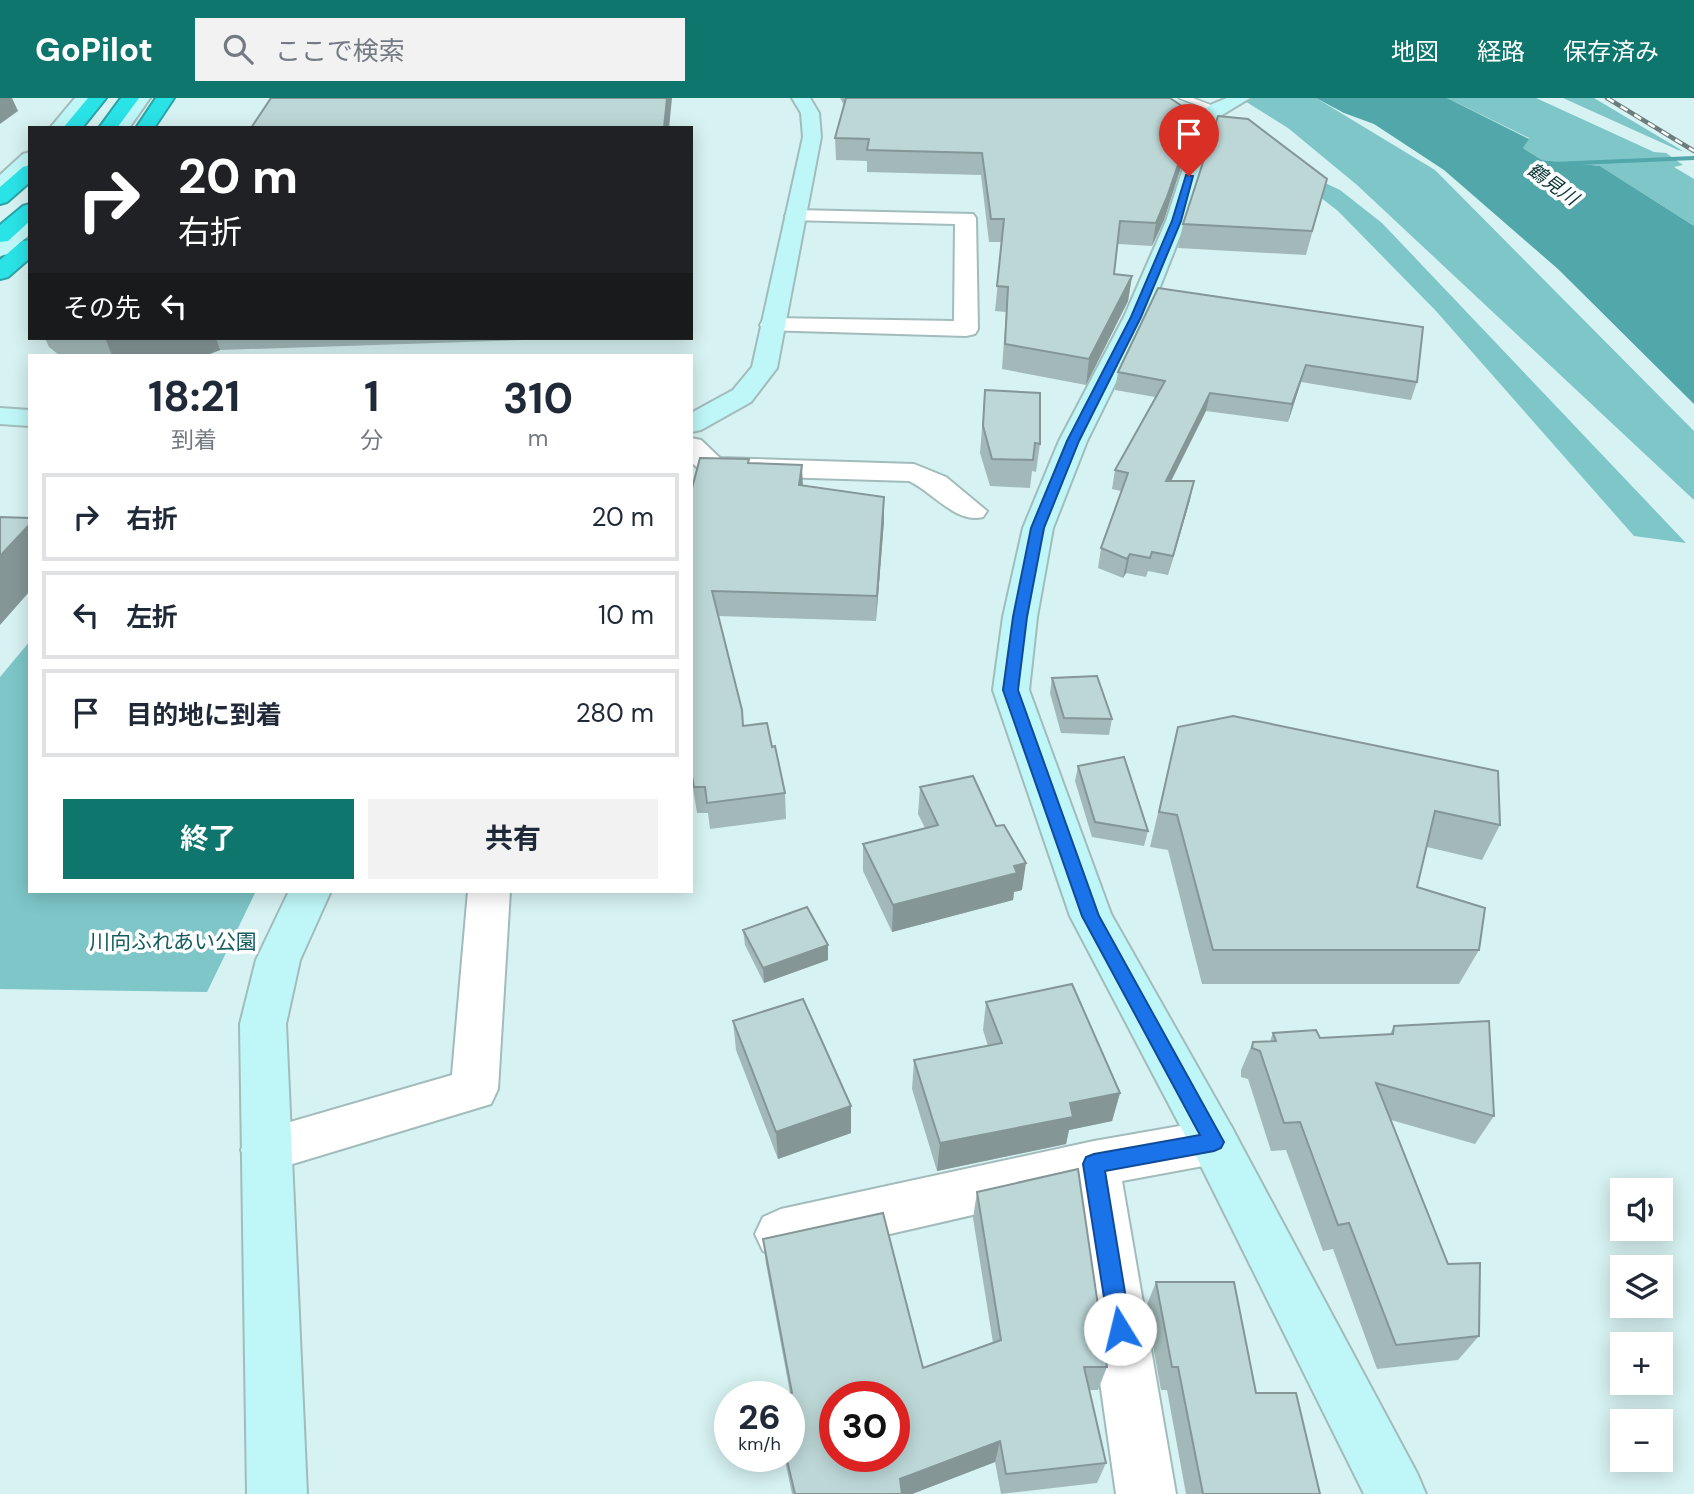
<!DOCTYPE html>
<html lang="ja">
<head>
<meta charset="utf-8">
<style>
  :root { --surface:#fff; --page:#f2f2f3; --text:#1f2937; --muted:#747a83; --line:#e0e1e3; --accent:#0f766e }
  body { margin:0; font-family:"DM Sans","Noto Sans JP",sans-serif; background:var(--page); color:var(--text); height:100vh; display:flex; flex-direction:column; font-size:26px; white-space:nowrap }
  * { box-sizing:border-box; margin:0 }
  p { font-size:23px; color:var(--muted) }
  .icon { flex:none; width:38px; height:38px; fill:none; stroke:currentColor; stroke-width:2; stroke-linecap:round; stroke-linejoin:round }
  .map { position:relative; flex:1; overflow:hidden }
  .sheet { position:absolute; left:28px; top:256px; width:665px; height:539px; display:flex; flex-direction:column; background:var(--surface); border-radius:0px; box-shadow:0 4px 18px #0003 }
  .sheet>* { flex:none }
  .top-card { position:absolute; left:28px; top:28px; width:665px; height:214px; border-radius:0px; box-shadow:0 4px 18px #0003; background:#202124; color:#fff; overflow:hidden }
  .controls { position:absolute; left:1610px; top:1080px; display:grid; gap:14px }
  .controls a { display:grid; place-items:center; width:63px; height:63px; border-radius:0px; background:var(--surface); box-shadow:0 4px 18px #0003; font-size:35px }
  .speed { position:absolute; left:714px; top:1283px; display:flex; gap:14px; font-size:35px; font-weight:700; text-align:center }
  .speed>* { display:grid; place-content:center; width:91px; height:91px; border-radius:50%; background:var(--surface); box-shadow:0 4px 18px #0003; line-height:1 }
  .speed small { font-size:18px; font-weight:400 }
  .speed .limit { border:10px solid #d22; background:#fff; color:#111 }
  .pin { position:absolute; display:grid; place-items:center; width:60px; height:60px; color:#fff; margin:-72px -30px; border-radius:50% 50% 50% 0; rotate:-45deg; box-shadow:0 0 7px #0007 }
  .pin .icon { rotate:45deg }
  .me { position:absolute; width:77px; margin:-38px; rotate:351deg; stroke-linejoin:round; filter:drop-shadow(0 0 5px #0008) }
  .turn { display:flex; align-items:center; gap:24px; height:147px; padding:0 35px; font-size:32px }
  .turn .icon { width:91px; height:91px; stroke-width:2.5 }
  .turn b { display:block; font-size:49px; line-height:60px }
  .then { display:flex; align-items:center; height:66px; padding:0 35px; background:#0003; gap:14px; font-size:26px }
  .eta { display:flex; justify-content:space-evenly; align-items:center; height:119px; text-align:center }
  .eta b { font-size:42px; font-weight:700; line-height:49px }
  .action { display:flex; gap:14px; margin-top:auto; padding:14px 35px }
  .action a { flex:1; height:80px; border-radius:0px; background:var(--accent); color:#fff; font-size:28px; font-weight:700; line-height:80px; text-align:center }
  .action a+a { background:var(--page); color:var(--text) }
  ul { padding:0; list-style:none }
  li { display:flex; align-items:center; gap:21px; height:88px; margin:0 14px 10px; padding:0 21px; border:4px solid var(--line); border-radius:0px }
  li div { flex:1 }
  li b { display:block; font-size:26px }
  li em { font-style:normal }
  header { display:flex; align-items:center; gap:42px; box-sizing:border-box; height:98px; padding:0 35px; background:var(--accent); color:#fff }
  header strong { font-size:33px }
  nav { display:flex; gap:38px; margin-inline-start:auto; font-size:24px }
  .search { width:490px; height:63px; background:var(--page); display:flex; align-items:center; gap:18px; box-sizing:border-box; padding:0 24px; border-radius:0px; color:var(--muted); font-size:26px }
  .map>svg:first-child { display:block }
</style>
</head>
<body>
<header>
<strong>GoPilot</strong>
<div class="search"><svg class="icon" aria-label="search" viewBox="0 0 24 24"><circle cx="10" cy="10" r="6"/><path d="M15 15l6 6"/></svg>ここで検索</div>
<nav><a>地図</a><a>経路</a><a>保存済み</a></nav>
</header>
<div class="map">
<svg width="1694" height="1396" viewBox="0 0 1694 1396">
  <rect width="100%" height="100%" fill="#d7f2f2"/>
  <!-- green -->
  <path fill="#7ec6c8" d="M1240 0H1316L1435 72 1694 333V402L1357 87 1288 30Z
    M1447 0H1536L1654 54 1666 55 1683 67 1674 69 1694 81V128L1600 68 1542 62 1523 50 1529 40Z
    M1563 0H1594L1683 53 1678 52Z
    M1232 19 1308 77 1340 92 1382 125 1686 445 1634 438 1436 213 1338 113 1226 26Z
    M30 543V793H256L207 894 0 891V579Z"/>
  <!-- water -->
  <path fill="#51a7a9" d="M1316 0H1447L1529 41 1523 50 1542 62 1600 68 1694 128V306L1558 171 1444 72 1374 26 1344 15Z"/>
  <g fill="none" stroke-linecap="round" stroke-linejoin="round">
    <!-- stream -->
    <path fill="#51a7a9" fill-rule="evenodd" d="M1694 58V62L1553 68 1549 66 1553 64Z"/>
    <defs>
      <path id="lane" d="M1179 0H1193L1221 11 1213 13Z"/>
      <path id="street" d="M795 112 973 116 976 120 978 231 975 236 966 238 763 232 760 227 763 222 772 220 954 223 955 126 788 122 785 118 788 114Z
        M691 340 701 342 720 360 914 366 946 379 987 413 983 419C956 426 933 394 909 383L712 377 702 374 691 364Z
        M468 793H510L498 991 491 1006 266 1074 249 1068 241 1052 249 1036 452 977Z
        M1214 1022 1231 1028 1239 1044 1231 1060 1214 1066 1122 1083 1176 1396H1116L1073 1094 781 1161 763 1153 755 1136 763 1119 781 1111 1094 1043Z"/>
      <path id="secondary" d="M75 0H93L69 30H50Z
        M132 0H150L129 30H111Z
        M792 0H810L819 15 821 39 777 270 751 304 701 332 691 334V315L733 292 752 269 803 39 801 15Z
        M1227 0H1250L1217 20 1186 123 1148 219 1087 343 1053 430 1037 519 1029 592 1111 816 1231 1028 1417 1375 1426 1396H1364L1197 1060 1070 818 993 592 1003 519 1023 430 1059 343 1124 219 1166 123 1200 18 1210 7Z
        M30 54V70L7 91 0 93V77L23 56Z
        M30 119V136L8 156 0 158V140L23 121Z
        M0 310 30 312V328L0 326Z
        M289 793H331L300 862 286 926 307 1396H247L240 926 256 862Z"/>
      <path id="highway" d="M88 0H106L82 30H63Z
        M121 0H139L117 30H99Z
        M156 0H174L154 30H136Z
        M30 67V84L7 104 0 106V89L23 69Z
        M30 106V123L8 143 0 144V127L23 108Z
        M30 142V160L8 179 0 181V162L22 143Z"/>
    </defs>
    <!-- lane casing -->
    <use href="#lane" stroke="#a2bbbb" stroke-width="3"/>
    <!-- street casing -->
    <use href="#street" stroke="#a2bbbb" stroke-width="4"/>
    <!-- secondary casing -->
    <use href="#secondary" stroke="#a2bbbb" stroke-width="4"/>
    <!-- highway casing -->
    <use href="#highway" stroke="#29a4a7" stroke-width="4"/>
    <!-- lane -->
    <use href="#lane" fill="#fff" fill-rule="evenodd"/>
    <!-- street -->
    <use href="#street" fill="#fff" fill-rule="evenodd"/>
    <!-- secondary -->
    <use href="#secondary" fill="#bff7f8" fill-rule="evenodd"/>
    <!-- highway -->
    <use href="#highway" fill="#2ae3e7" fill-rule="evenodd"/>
    <defs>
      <path id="rail" d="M1607 0 1694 53"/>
    </defs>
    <!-- rail casing -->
    <use href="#rail" stroke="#6c7d7d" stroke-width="4.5"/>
    <!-- rail -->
    <use href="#rail" stroke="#fff" stroke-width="2.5" stroke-dasharray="8" stroke-linecap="butt"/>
  </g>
  <!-- wall -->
  <path fill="#a3b9b9" d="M840 0H1170L1195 17 1191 38 1164 122 1152 148 1118 146 1114 176 1132 178 1128 203 1086 287 1002 271 1006 214 995 213 1002 144H989L981 77 867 74V63L836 62 835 40 844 7Z
    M1327 81 1306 157 1178 150 1183 126Z
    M1158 190 1417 284 1411 302 1301 284 1288 324 1206 313 1171 383 1190 402 1168 477 1148 473 1146 479 1126 475 1123 480 1098 470 1101 450 1121 393 1112 391 1115 372 1155 299 1115 292 1118 274Z
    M45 240H588L220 252 207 257H59L49 249Z
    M985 292 1040 346 1036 374 1032 373 1030 390 990 388 980 355Z
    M750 365 884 423 876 523 718 518 743 628 772 649 785 695 786 721 710 731 708 715H697L691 678V394Z
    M1052 580 1112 621 1109 637 1061 635 1050 595Z
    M1178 629 1500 727 1482 762 1427 749 1417 789 1479 852 1459 886H1202L1168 752 1150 749Z
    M1078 668 1148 733 1144 748 1092 739 1075 683Z
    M920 689 1022 792 1014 794 1013 802 892 834 863 773V746L925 730 918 716Z
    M743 832 828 847V862L764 885 745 847Z
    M986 904 1120 995 1112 1023 1069 1032 1066 1046 937 1073 912 991 914 962 988 948 983 932Z
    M733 923 851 1035 778 1061 736 952Z
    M1394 928 1494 1018 1475 1046 1391 1022 1448 1166 1479 1238 1458 1262 1377 1271 1333 1151 1323 1153 1286 1052 1271 1053 1248 981 1241 979V972L1253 944 1270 943 1273 935 1320 940 1390 936Z
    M977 1094 1107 1269 1098 1292H1089L1106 1365 1097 1385 1001 1396 995 1364 912 1396H792L784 1358H789L790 1295 766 1166 763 1141 923 1270 993 1245 973 1120Z
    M1156 1184 1256 1295 1320 1396H1186L1167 1292H1161L1146 1209Z"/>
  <!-- shaded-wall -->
  <path fill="#849696" d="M0 0H12L18 13 0 26Z
    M667 0H672L669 30H664Z
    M1195 17 1191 38 1164 122 1152 148 1156 125Z
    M1132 178 1128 203 1086 287 1089 261Z
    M105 240H216L220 252 207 257H112Z
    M1306 267 1301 284 1288 324 1292 306Z
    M1210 295 1206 313 1162 401 1166 383Z
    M802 367 803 391 799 387Z
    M1194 383 1190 402 1168 477 1173 458Z
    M884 399V423L876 523 877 498Z
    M30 426V493L0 527V458Z
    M1130 456 1126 475 1123 480 1127 461Z
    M1026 765 1022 792 1014 794 1013 802 892 834 893 807Z
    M828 847V862L764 885 763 870Z
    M1120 995 1112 1023 1069 1032 1066 1046 937 1073 940 1045 1070 1005Z
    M851 1008V1035L778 1061 776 1034Z
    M1000 1343 995 1364 912 1396H899L900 1381Z"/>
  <!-- building -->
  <path fill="#bdd7d7" stroke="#849696" stroke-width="2" fill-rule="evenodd" d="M271 0H667L664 30H251Z
    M846 0H1170L1195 17 1167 99 1156 125 1120 123 1114 176 1132 178 1089 261 1005 246 1008 189 997 188 1004 121H991L982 55 867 52 869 41 835 40Z
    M1218 18 1248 21 1327 81 1312 133 1183 126Z
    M1158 190 1423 229 1417 284 1306 267 1292 306 1210 295 1166 383H1194L1173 458 1152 454 1150 460 1130 456 1127 461 1101 450 1128 375 1115 372 1165 283 1118 274Z
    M985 292 1040 295V346L1035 345 1033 362 992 361 983 328Z
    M700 360 749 361 748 365 802 367 799 387 884 399 877 498 712 493 742 612 743 628 767 625 772 649 775 648 785 695 707 705 705 689H694L691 673V394Z
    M0 419 30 420V426L0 458Z
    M1097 578 1112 621 1064 620 1052 580Z
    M1233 618 1498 673 1500 727 1435 713 1417 789 1485 810 1479 852H1213L1177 717 1159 714 1178 629Z
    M1124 659 1148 733 1095 724 1078 668Z
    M973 678 996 728 1004 727 1026 765 1014 768 1017 775 893 807 863 746 938 727 920 689Z
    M807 809 828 847 763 870 743 832Z
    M1072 886 1120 995 1070 1005 1073 1019 940 1045 914 962 1002 945 986 904Z
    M803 901 851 1008 776 1034 733 923Z
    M1489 923 1494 1018 1376 985 1448 1166 1480 1165 1479 1238 1396 1247 1349 1125 1338 1127 1300 1024 1284 1025 1260 953 1252 950 1253 944 1276 943 1273 935 1316 932 1320 940 1393 936 1394 928Z
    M1078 1071 1107 1269H1084L1106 1365 1006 1376 1000 1343 900 1381 902 1396H795L786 1358H789V1298H777L792 1295 763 1141 883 1115 923 1270 1001 1242 977 1094ZM835 1298H894V1358H835Z
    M1156 1184H1234L1256 1295H1296L1320 1396H1203L1178 1269H1172Z"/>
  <!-- route -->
  <path fill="#1a73e8" stroke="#114b97" stroke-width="2" d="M1186 77 1193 78 1181 123 1141 219 1079 343 1044 430 1027 519 1018 592 1099 818 1224 1044 1221 1050 1214 1053 1105 1073 1131 1231 1128 1239 1120 1242 1112 1239 1109 1231 1083 1066 1086 1059 1094 1056 1200 1037 1082 818 1003 592 1013 519 1031 430 1067 343 1131 219 1172 123Z"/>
  <g text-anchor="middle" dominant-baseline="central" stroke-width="7" stroke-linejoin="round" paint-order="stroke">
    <!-- far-water labels -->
    <g font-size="19" font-style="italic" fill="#093535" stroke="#fff">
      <text transform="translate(1553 86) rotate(36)">鶴見川</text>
    </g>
    <!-- park labels -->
    <g font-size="21" fill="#155e60" stroke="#fff">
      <text x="173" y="844">川向ふれあい公園</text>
    </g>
  </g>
</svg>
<div class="controls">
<a><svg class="icon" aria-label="sound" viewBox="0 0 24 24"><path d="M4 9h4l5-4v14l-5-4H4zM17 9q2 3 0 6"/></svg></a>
<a><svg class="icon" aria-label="layers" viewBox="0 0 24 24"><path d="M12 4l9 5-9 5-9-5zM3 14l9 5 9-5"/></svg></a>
<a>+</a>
<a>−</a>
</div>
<div class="speed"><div>26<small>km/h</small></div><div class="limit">30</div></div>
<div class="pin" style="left:1189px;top:78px;background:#d93025"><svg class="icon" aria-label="arrive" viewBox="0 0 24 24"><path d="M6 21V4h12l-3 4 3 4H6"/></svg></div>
<svg class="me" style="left:1120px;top:1231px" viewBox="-20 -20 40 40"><circle r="19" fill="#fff"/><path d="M0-13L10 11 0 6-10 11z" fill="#1a73e8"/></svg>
<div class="top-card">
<div class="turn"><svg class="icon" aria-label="right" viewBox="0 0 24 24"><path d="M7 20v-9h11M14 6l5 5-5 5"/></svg><div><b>20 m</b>右折</div></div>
<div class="then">その先<svg class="icon" aria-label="left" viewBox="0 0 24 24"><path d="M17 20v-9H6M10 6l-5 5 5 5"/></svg></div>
</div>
<section class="sheet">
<div class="eta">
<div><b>18:21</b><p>到着</p></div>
<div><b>1</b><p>分</p></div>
<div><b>310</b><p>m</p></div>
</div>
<ul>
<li><svg class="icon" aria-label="right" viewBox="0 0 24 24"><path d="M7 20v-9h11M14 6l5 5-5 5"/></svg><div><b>右折</b></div><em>20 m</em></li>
<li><svg class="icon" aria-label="left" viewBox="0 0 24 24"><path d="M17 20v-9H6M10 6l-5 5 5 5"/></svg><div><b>左折</b></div><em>10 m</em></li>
<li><svg class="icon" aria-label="arrive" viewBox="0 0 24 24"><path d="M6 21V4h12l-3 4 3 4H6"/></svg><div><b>目的地に到着</b></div><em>280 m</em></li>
</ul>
<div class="action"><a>終了</a><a>共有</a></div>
</section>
</div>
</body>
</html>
